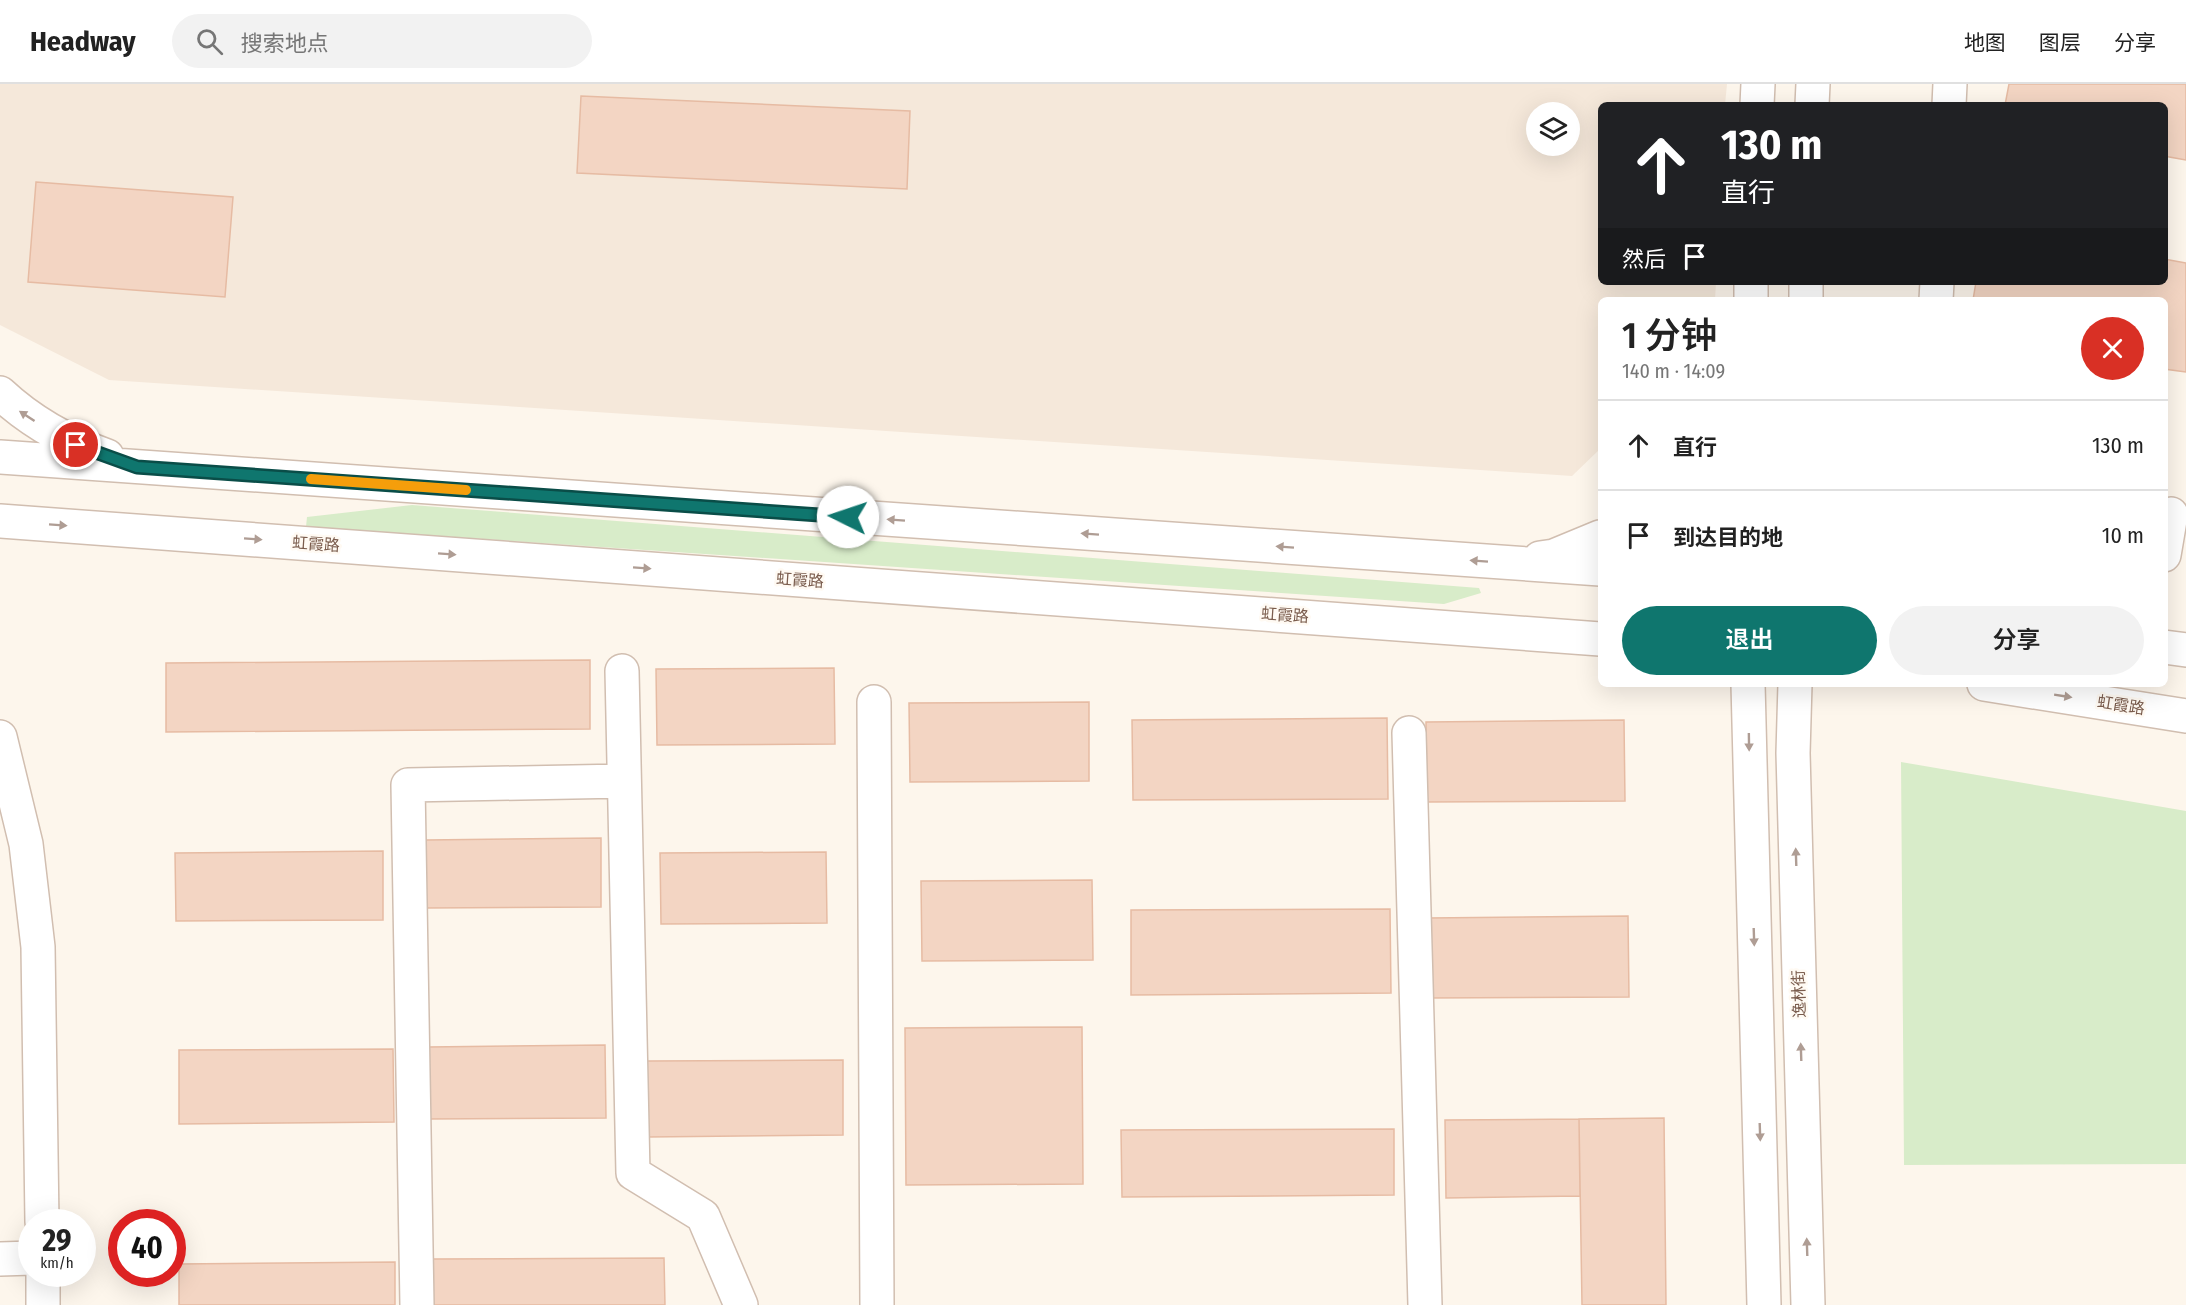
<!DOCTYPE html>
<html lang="zh">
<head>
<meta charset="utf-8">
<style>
  :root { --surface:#fff; --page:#f2f2f2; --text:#222; --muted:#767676; --line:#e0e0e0; --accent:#0f766e }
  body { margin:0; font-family:"Fira Sans Condensed","Noto Sans SC",sans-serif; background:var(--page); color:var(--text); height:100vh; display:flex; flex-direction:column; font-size:22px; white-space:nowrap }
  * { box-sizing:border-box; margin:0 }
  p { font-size:20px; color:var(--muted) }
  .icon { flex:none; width:33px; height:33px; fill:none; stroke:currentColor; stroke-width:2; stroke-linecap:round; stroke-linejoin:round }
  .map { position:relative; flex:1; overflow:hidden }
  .drawer { position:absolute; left:1598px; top:213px; width:570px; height:390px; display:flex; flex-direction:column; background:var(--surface); border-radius:9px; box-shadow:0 6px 24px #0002 }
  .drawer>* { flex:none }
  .banner { position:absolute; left:1598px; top:18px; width:570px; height:183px; border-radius:9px; box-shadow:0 6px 24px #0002; background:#202124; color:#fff; overflow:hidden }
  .buttons { position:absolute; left:1526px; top:18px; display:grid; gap:12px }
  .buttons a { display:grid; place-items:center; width:54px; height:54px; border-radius:50%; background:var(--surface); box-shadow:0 6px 24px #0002; font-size:30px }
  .speed { position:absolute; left:18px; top:1125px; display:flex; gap:12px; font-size:30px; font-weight:700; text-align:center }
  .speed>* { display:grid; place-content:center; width:78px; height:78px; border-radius:50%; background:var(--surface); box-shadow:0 6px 24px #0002; line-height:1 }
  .speed small { font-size:15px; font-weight:400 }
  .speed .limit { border:9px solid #d22; background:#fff; color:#111 }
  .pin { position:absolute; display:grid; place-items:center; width:51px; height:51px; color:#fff; margin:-26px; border:3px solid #fff; border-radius:50%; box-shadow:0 2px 6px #0007 }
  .me { position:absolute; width:66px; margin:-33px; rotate:274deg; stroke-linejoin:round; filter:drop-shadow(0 0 4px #0008) }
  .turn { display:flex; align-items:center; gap:21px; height:126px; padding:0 24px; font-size:27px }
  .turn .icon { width:78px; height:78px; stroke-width:2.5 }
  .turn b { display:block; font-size:42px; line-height:51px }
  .then { display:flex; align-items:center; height:57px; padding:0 24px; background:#0003; gap:12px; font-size:22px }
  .round { display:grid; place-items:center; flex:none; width:63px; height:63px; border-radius:32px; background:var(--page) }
  .summary { display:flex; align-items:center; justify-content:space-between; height:102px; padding:0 24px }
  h1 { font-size:36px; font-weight:600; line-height:45px }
  .action { display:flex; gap:12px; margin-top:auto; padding:12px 24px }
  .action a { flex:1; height:69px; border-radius:36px; background:var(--accent); color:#fff; font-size:24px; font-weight:600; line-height:69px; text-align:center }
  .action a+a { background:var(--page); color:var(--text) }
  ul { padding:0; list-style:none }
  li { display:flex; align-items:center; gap:18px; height:90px; padding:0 24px; border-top:2px solid var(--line) }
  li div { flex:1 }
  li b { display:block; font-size:22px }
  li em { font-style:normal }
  header { display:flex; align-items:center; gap:36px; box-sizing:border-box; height:84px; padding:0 30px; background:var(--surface); border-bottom:2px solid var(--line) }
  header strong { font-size:28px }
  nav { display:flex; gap:33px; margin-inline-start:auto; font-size:21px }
  .search { width:420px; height:54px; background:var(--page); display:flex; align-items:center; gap:15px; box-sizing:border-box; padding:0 21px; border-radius:33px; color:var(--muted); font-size:22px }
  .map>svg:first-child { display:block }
</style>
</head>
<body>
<header>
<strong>Headway</strong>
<div class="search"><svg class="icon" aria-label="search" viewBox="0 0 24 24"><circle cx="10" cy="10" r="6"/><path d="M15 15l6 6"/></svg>搜索地点</div>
<nav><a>地图</a><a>图层</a><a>分享</a></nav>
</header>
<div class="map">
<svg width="2186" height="1221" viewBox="0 0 2186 1221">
  <rect width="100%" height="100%" fill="#fdf6ec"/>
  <!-- residential -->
  <path fill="#f5e8da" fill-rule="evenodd" d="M0 0H1727L1725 21H1600V198H1716L1715 216H1600V365L1572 392 109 296 0 241ZM1536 28H1569V62H1536Z"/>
  <!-- green -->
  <path fill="#d8ecc9" d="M412 421 1479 504 1481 509 1444 520 306 443 307 433Z
    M1901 678 2186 727V1080L1904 1081Z"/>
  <!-- building -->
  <path fill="#f3d5c3" stroke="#e6bba3" stroke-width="1.5" d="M2009 0H2186V76L2164 72V21H2005Z
    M581 12 910 27 907 105 577 89Z
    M36 98 233 113 225 213 28 198Z
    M2164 175 2186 179V288L2164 285V216H1973L1976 198H2164Z
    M590 576V645L166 648V579Z
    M834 584 835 660 657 661 656 585Z
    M1089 618V697L910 698 909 619Z
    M1387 634 1388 715 1133 716 1132 636Z
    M1624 636 1625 717 1427 718 1426 638Z
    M601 754V823L426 824V756Z
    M383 767V836L176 837 175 769Z
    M826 768 827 839 661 840 660 769Z
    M1092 796 1093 876 922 877 921 797Z
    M1390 825 1391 909 1131 911V826Z
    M1628 832 1629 913 1428 914V834Z
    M1082 943 1083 1100 906 1101 905 944Z
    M605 961 606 1034 429 1035 428 963Z
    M393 965 394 1038 179 1040V966Z
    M843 976V1051L648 1053 647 977Z
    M1664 1034 1666 1221H1582L1579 1035Z
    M1579 1035 1580 1112 1446 1114 1445 1036Z
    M1394 1045V1111L1122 1113 1121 1046Z
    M664 1174 665 1221H431V1175Z
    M395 1178V1221H179V1180Z"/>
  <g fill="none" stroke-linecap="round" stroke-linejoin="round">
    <defs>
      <path id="minor" d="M1757 21 1758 0
        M1812 21 1813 0
        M1949 21 1950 0
        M1751 216V198
        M1806 216V198
        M1936 216 1937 198
        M0 309C31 338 67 358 107 372
        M0 373 1600 485
        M0 437 1600 555
        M2164 471 2171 430
        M1540 474 1554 472 1600 453
        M2164 563 2186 566
        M622 587 633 1089 703 1132 741 1221
        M1748 600 1764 1221
        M1795 600 1793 669 1808 1221
        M1984 600 2186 632
        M874 618 877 1221
        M1409 649 1425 1221
        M0 653 26 760 38 863 42 1138
        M0 1175 32 1174
        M43 1190V1221
        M417 1221 408 701 624 697"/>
    </defs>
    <!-- minor casing -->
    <use href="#minor" stroke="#d1beb0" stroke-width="36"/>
    <!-- minor -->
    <use href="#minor" stroke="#fff" stroke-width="33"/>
  </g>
  <!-- one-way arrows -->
  <defs><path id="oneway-solid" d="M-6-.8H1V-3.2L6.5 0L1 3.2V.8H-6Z" transform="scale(1.5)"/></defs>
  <g fill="#af9d94">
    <use href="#oneway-solid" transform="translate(27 332) rotate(-147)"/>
    <use href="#oneway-solid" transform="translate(896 436) rotate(-176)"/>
    <use href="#oneway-solid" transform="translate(58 441) rotate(4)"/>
    <use href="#oneway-solid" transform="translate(1090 450) rotate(-176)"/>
    <use href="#oneway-solid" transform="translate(253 455) rotate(4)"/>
    <use href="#oneway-solid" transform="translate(1285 463) rotate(-176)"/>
    <use href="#oneway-solid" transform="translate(447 470) rotate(4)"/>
    <use href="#oneway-solid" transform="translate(1479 477) rotate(-176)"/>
    <use href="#oneway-solid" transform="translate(642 484) rotate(4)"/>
    <use href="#oneway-solid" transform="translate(2063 612) rotate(9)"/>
    <use href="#oneway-solid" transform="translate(1749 658) rotate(89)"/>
    <use href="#oneway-solid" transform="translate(1796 773) rotate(-92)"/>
    <use href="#oneway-solid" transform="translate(1754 853) rotate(88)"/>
    <use href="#oneway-solid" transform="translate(1801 968) rotate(-92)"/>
    <use href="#oneway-solid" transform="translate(1760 1048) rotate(88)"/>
    <use href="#oneway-solid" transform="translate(1807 1163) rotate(-92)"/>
  </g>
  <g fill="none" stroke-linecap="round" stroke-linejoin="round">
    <defs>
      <path id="route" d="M76 361 137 383 848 433"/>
    </defs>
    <!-- route casing -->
    <use href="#route" stroke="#0a4d48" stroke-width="15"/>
    <!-- route -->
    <use href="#route" stroke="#0f766e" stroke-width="10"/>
    <!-- slow -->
    <path stroke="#f59e0b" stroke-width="10" d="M311 395 466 406"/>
  </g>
  <g text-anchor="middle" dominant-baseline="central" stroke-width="5" stroke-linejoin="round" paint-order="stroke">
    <!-- street labels -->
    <g font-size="16" fill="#7a5c4d" stroke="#fffaf3">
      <text transform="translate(316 460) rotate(4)">虹霞路</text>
      <text transform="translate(800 496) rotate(4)">虹霞路</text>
      <text transform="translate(1285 531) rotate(4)">虹霞路</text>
      <text transform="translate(2121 621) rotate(9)">虹霞路</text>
      <text transform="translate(1799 910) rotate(-92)">逸林街</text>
    </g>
  </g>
</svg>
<div class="buttons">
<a><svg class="icon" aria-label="layers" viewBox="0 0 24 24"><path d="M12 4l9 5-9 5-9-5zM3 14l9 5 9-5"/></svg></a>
</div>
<div class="speed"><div>29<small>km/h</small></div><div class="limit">40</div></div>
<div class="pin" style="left:76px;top:361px;background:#d93025"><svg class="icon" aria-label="arrive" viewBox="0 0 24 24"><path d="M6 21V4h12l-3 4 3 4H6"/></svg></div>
<svg class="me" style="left:848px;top:433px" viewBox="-20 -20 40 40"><circle r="19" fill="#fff"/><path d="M0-13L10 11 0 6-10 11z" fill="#0f766e"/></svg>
<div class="banner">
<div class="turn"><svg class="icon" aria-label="ahead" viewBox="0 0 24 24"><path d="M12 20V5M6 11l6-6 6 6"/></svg><div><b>130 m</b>直行</div></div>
<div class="then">然后<svg class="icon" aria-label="arrive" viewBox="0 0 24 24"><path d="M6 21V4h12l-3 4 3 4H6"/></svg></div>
</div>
<section class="drawer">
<div class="summary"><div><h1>1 分钟</h1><p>140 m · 14:09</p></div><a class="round" style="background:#d93025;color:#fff"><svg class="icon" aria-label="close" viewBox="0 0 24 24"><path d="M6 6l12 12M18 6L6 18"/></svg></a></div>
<ul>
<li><svg class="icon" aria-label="ahead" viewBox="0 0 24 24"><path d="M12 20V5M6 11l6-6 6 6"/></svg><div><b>直行</b></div><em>130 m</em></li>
<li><svg class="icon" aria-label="arrive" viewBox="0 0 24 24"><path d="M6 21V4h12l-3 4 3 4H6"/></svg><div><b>到达目的地</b></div><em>10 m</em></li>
</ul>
<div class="action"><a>退出</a><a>分享</a></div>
</section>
</div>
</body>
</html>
